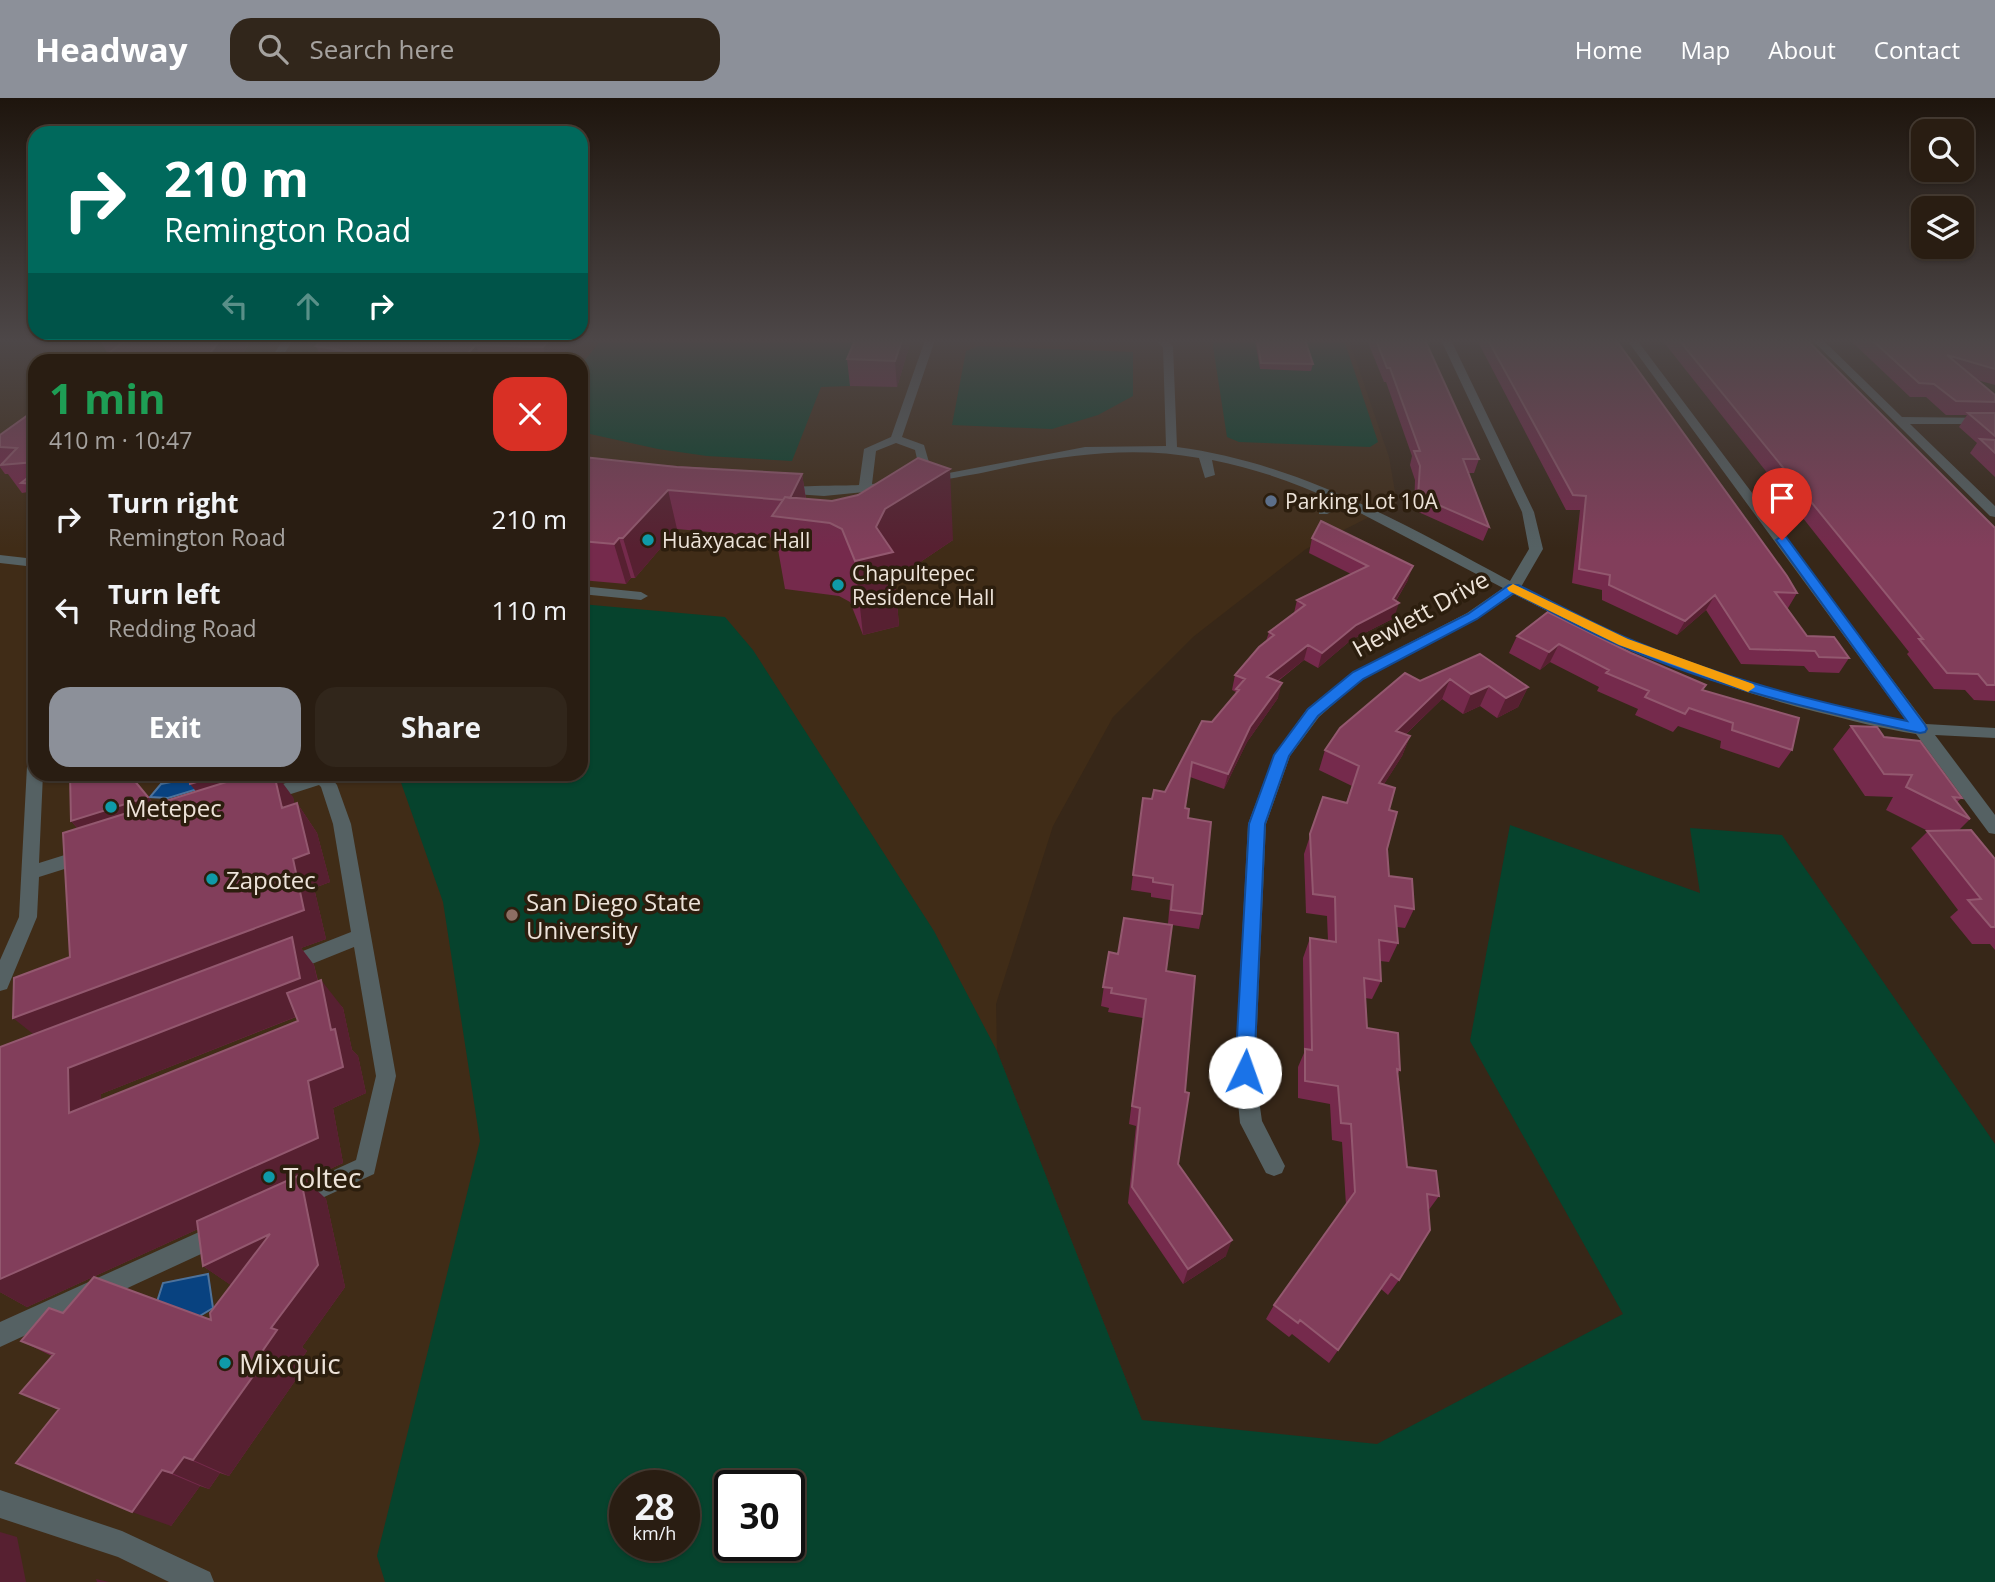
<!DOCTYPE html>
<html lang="en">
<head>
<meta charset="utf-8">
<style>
  :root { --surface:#291d12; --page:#31261b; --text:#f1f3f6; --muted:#a5a29f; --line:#453b32; --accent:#8c9099 }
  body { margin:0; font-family:"Open Sans",sans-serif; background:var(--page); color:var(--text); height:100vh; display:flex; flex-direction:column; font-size:26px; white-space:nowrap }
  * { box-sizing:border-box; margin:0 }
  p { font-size:23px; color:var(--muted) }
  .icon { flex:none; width:38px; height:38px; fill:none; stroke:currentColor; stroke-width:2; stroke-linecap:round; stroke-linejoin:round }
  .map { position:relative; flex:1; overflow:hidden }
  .sheet { position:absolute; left:28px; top:256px; width:560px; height:427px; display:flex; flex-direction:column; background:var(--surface); border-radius:21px; box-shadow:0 2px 5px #0004,0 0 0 2px var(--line) }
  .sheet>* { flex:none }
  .banner { position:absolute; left:28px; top:28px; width:560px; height:214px; border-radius:21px; box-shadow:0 2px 5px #0004,0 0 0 2px var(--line); background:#00695c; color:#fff; overflow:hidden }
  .tools { position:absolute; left:1911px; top:21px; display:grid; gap:14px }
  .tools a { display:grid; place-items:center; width:63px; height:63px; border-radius:14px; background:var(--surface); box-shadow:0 2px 5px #0004,0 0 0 2px var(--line); font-size:35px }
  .speed { position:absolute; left:609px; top:1372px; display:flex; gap:14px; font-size:35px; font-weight:700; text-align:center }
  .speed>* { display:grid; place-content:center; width:91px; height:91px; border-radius:50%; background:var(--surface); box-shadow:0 2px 5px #0004,0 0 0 2px var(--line); line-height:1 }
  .speed small { font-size:18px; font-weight:400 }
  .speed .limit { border:4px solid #111; border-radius:10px; background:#fff; color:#111 }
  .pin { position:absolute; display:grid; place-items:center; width:60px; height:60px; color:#fff; margin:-72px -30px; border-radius:50% 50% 50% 0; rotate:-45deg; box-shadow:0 0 7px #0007 }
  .pin .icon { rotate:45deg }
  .me { position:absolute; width:77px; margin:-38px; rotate:3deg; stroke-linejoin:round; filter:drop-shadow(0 0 5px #0008) }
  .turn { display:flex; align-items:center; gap:24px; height:147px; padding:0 21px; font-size:32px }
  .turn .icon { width:91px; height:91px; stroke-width:2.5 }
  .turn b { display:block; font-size:49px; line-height:60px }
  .lanes { display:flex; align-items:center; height:66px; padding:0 21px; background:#0003; justify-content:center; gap:35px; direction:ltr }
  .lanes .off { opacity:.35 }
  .round { display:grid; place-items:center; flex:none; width:74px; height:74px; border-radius:21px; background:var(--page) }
  .head { display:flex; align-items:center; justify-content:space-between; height:119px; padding:0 21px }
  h1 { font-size:42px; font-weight:700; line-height:52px; color:#1e9e55 }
  .primary-button { display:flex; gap:14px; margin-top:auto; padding:14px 21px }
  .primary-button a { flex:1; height:80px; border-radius:21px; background:var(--accent); color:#fff; font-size:28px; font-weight:700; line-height:80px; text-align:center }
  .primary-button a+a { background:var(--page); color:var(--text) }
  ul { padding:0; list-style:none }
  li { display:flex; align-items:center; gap:21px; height:91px; padding:0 21px }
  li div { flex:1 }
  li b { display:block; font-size:26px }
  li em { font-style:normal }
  header { display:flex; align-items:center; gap:42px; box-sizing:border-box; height:98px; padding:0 35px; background:var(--accent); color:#fff }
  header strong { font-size:33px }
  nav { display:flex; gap:38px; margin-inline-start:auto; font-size:24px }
  .search { width:490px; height:63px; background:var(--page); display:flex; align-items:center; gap:18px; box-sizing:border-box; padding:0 24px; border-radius:21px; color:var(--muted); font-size:26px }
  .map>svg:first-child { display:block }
</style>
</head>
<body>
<header>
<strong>Headway</strong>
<div class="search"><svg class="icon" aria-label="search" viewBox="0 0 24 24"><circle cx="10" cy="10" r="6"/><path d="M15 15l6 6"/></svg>Search here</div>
<nav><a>Home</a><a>Map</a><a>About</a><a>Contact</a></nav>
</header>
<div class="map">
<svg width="1995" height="1484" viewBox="0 0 1995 1484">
  <rect width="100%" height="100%" fill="#372718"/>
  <!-- built -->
  <path fill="#402c17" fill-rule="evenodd" d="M0 242H1349L1389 359 1397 405 1306 451 1193 539 1113 619 1053 728 996 906 997 953 1142 1322 1131 1484H0ZM35 262H581V676H35ZM625 1388H684V1447H625ZM730 1388H789V1447H730Z"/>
  <!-- green -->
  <path fill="#06432d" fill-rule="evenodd" d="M601 242H864L865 246 850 288 821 289 792 363 707 358 658 351 581 334V267Z
    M1212 242H1344L1378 344 1370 349 1239 344 1227 339Z
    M978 248 1133 254V298L1098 317 1052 331 952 327 966 253Z
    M581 506 725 519 753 552 934 833 997 953 1142 1322 1377 1346 1623 1216 1470 943 1510 727 1700 795 1690 730 1782 737 1995 1046V1484H385L377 1458 480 1043 443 804 398 676H581ZM625 1388H684V1447H625ZM730 1388H789V1447H730Z"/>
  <!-- water -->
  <path fill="#084280" stroke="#4d729b" stroke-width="2" d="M201 678V690L168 700 150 699 161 686Z
    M208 1176 213 1210 198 1219 155 1210 163 1185Z"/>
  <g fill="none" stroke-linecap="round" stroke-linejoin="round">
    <!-- minor -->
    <path fill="#556163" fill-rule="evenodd" d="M283 242H293L280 262H270Z
      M925 242H935L902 339 924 347 933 378 1085 349 1166 348 1163 249 1156 242H1167L1173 248 1177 349C1299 365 1404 426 1510 483L1529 451 1522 414 1441 242H1451L1534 414 1543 451 1521 489C1641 552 1772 602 1907 624L1627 242H1637L1926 626 1995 630V640L1935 637 1995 717V736L1989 735 1916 636C1883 631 1850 622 1817 614 1711 587 1610 547 1514 496L1477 521 1363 580 1319 619 1290 658 1266 726 1255 974 1262 1023 1285 1068 1282 1075 1274 1078 1266 1075 1240 1025 1235 974 1248 726 1274 657 1307 611 1353 574 1467 515 1503 490 1345 407 1327 416H1319V410L1335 403C1296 385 1254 370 1212 362L1215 377 1205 380 1199 360C1128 347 1056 358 986 374 967 378 946 380 928 387L922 383 915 352 896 345 876 353 872 386 891 384 897 388 895 391 824 398 779 395 777 392C783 387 845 388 859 387L864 351 891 339Z
      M1812 242H1823L1902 319 1995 320V326H1910L1995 408V419L1990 418Z
      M0 457 35 461V469L0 465Z
      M581 488 641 494 648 498 641 502 581 496Z
      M35 662V676H43L39 765 87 750 93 752 96 757 93 762 39 779 37 819 7 891 0 893V862L19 819 27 668Z
      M311 676H328L337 687 351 726 396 978 374 1076 296 1112 288 1109 285 1101 288 1093 356 1062 376 978 354 849 287 876 280 874 277 868 280 862 351 834 333 726 321 689 319 687 266 704 258 698 260 694Z
      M219 1125 227 1128 231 1136 227 1144 0 1249V1224Z
      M0 1392 122 1433 210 1474 214 1484H169L118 1459 0 1420Z"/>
  </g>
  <!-- wall -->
  <path fill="#752a4c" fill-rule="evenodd" d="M100 242H252L238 262 108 256Z
    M574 242 558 262H322L316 248Z
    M855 242H911L897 289 850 288 847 261Z
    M1255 242H1305L1313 266 1311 273 1260 271Z
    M1367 242H1425L1479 361 1474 375H1468L1489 429 1483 443 1414 412 1415 382 1410 367 1412 358 1386 284H1384Z
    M1477 242H1616L1797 495 1788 510H1786L1807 538 1849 560 1839 575 1809 574 1804 568 1741 566 1706 512 1677 537 1602 502V492L1572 485 1580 412H1566Z
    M1662 242H1807L1995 430V603L1974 602 1965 592 1934 591 1907 556 1909 554Z
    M1850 242H1995V287L1977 282 1995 297V379L1970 355 1977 345 1959 329 1967 317H1946L1926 299H1910Z
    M35 312V404L28 394 22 395 8 376H5L0 369V337Z
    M581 362 802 376 806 401 953 442 895 481 899 528 863 537 850 504 839 498 785 491 776 440 677 431 635 480H631L626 486 581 482Z
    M1312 440 1408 482 1396 503 1394 520 1351 542 1318 570 1304 562 1277 584 1278 600 1247 644 1224 691 1190 679 1185 710 1202 816 1199 831 1172 827 1166 873 1178 1066 1226 1158 1183 1186 1128 1105 1136 1028 1129 1026 1143 920 1108 914 1109 910 1101 908 1109 854 1118 856 1168 826 1170 802 1151 799V795L1131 792 1143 700 1152 701 1165 694 1212 624 1235 597 1236 594 1232 592 1235 577 1266 543 1269 534 1294 515 1297 502 1351 476 1309 455Z
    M1548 514 1702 592 1792 652 1779 670 1720 650 1721 643 1678 628 1673 634 1635 617 1638 611 1597 593 1599 589 1550 564 1540 572 1509 555 1517 538Z
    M1480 556 1528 589 1518 609 1497 620 1480 608 1463 616 1442 601 1405 637 1410 638 1402 658 1384 686 1389 712 1387 751 1389 778 1414 811 1405 830 1397 829 1398 845 1389 864 1380 863 1381 883 1372 901 1365 900 1367 930 1400 972 1397 977 1407 1069 1439 1098 1428 1113 1399 1182 1388 1197 1381 1191 1329 1265 1292 1236 1289 1239 1266 1221 1274 1207 1346 1107 1342 1044 1332 1042 1330 1006 1298 1000V969L1304 955 1303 860 1310 840 1328 843 1327 818 1306 815 1304 756 1323 699 1346 705 1352 688 1319 672 1325 652Z
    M1851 628 1884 639 1962 700 1957 704 1970 721 1959 732 1995 761V852L1990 846H1972L1950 819 1958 812 1911 750 1928 733 1886 712 1893 699 1865 698 1833 651Z
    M70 676H130L154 706 196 693 190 686 293 699 294 706 297 705 317 735 330 784 314 790 326 841 301 850 314 867 318 883 343 910 352 952 358 958 366 995 333 1010 343 1065 306 1082 326 1101 345 1189 302 1249 307 1253 291 1276 297 1280 229 1378 220 1375 209 1391 200 1388 171 1428 59 1312 20 1295 52 1258 21 1243 63 1215 211 1222 231 1187 203 1168 198 1131 27 1209 0 1194V949L33 936 70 859 78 731 71 723ZM296 919 298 923 101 1002V996Z"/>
  <!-- shaded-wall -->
  <path fill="#572031" d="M220 242H252L238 262H205Z
    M549 242H574L558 262H547L543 249Z
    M902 242H911L897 289 895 263Z
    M476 247 481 262H461Z
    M950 371 953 442 895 481 899 528 863 537 855 463 876 429 885 411Z
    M802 376 808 415 788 403Z
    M668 392 677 431 635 480 623 440Z
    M619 440 631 480 626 486 614 446Z
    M1413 468 1408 482 1392 509 1399 505 1394 520 1351 542 1318 570 1322 555 1356 527 1393 501Z
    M1715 497 1706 512 1677 537 1685 523Z
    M1559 546 1550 564 1540 572 1549 554Z
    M1308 547 1304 562 1263 594 1267 579Z
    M1450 581 1442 601 1388 653 1396 633Z
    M1282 585 1278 600 1247 644 1224 691 1228 676 1250 629Z
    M1489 588 1480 608 1463 616 1471 596Z
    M1528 589 1518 609 1497 620 1506 600Z
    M1410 638 1402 658 1372 705 1379 685Z
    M129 676H130L166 722 92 746 71 723Z
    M224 676H265L208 708 190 686Z
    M274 676H276L293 699 303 740 282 710Z
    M297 705 317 735 330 784 314 790 326 841 301 850 314 867 323 908 101 996 103 1040 69 1015 47 947 13 920 293 761Z
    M321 882 343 910 352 952 358 958 366 995 333 1010 343 1065 306 1082 326 1101 345 1189 302 1249 307 1253 291 1276 297 1280 229 1378 193 1362 259 1258 271 1230 301 1084 27 1209 0 1194V1181L308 983 331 932Z
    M270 1136 235 1190 203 1168Z
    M1232 1142 1226 1158 1183 1186 1188 1171Z
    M184 1359 220 1375 209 1391 172 1375Z
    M162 1372 200 1388 171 1428 132 1414Z
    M0 1434 17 1439 26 1484H0Z
    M96 1481 109 1484H97Z"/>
  <!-- building -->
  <path fill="#823e5b" stroke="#93586f" stroke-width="2" d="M126 242H220L205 262H100Z
    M322 242H549L543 249 476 247 461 262H349L357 255 316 248Z
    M855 242H902L895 263 847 261Z
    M1257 242H1305L1313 266 1261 265Z
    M1376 242H1425L1479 361H1463L1489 429 1418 398 1420 368 1414 353H1420L1390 270H1387Z
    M1488 242H1616L1787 478 1797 495 1775 494 1807 538 1834 539 1849 560 1819 559 1815 553 1750 551 1715 497 1685 523 1609 487 1610 477 1579 471 1586 398 1573 397Z
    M1679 242H1807L1995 430V587H1987L1978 576 1947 575 1919 541H1923Z
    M1872 242H1995V271L1947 257 1995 297V304L1956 303 1934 286 1919 285Z
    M35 312V364L1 367 17 350 0 349V337Z
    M1968 315H1995V338Z
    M1980 341 1995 342V355Z
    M583 359 677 369 802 376 790 400 785 399 783 402 668 392 623 440H619L614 446 581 443V362Z
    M918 360 950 371 885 411 876 429 893 454 855 463 842 431 830 425 772 418 785 399 832 403 858 397Z
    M35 374V386L21 385Z
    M1321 423 1413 468 1393 501 1399 505 1356 527 1322 555 1308 547 1267 579 1282 585 1250 629 1228 676 1192 664 1185 710 1189 711 1188 720 1211 724 1202 816 1171 812 1173 787 1153 784V780L1133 777 1143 700 1152 701 1154 692 1165 694 1202 623 1212 624 1239 592 1236 591 1245 581 1235 577 1259 549 1274 537 1269 534 1305 507 1297 502 1368 468 1312 440Z
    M1548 514 1631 555 1706 587 1702 592 1799 620 1792 652 1732 632 1733 625 1689 610 1685 616 1645 599 1649 593 1606 575 1609 572 1559 546 1549 554 1517 538Z
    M1480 556 1528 589 1506 600 1489 588 1471 596 1450 581 1396 633 1410 638 1379 685 1395 690 1389 712 1397 714 1387 751 1389 778 1412 781 1414 811 1395 808 1398 845 1379 842 1381 883 1364 880 1367 930 1398 935 1400 972 1397 971 1407 1069 1436 1073 1439 1098 1427 1096 1430 1132 1399 1182 1391 1176 1338 1252 1300 1222 1298 1225 1274 1207 1355 1094 1351 1026 1341 1025 1338 988 1305 983V951L1312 952 1310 840 1336 844 1335 799 1313 796 1310 736 1323 699 1347 705 1359 668 1325 652 1340 630 1405 575 1420 583Z
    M1851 628 1877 629 1884 639 1920 643 1962 700 1953 699 1970 721 1906 689 1912 677 1884 676Z
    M70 676H129L148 699 71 723Z
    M189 676H224L190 686Z
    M252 676H274L282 710 297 705 309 755 293 761 304 812 13 920 14 880 70 859 63 735Z
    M1971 732 1995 761V829H1991L1968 802 1981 801 1927 733Z
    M1124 820 1172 827 1166 873 1195 878 1185 994 1189 995 1178 1066 1232 1142 1188 1171 1132 1089 1140 1010 1132 1008 1146 901 1111 895 1112 890 1103 889 1109 854 1118 856Z
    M292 839 300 880 68 970 69 1015 298 923 287 895 321 882 331 932 335 931 343 969 308 983 318 1040 0 1181V949Z
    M300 1077 318 1167 271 1230 277 1232 259 1258 266 1260 193 1362 184 1359 172 1375 162 1372 132 1414 16 1365 59 1311 20 1295 54 1256 21 1243 49 1210 63 1215 94 1179 211 1222 210 1215 270 1136 203 1168 197 1123Z"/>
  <!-- sky -->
  <linearGradient id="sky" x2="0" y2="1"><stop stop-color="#1e150d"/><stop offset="0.54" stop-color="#4d4748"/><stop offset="1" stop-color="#4d4748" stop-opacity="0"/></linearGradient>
  <rect width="1995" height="450" fill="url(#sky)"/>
  <!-- route -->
  <path fill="#1a73e8" stroke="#114b97" stroke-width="2" d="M1782 438 1786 439 1925 627 1927 631 1925 634 1920 635C1817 613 1715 589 1619 547 1583 532 1549 512 1514 495L1477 521 1363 581 1318 618 1289 658 1265 726 1254 974 1252 980 1245 983 1238 980 1235 974 1249 726 1274 657 1308 611 1353 574 1468 516 1509 487H1518C1555 505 1591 525 1629 541 1718 579 1812 603 1907 623L1776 442Z"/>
  <!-- slow -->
  <path fill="#f59e0b" d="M1513 486 1628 541 1753 586 1755 589 1748 594 1743 592 1619 547 1509 493 1507 490Z"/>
  <!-- markers -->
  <circle fill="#5c6f8a" stroke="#2c1e0e" stroke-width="2.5" cx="1271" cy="403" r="7"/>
  <g fill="#0f9aa8" stroke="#2c1e0e" stroke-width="2.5">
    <circle cx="648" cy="442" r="7"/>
    <circle cx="838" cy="487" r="7"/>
    <circle cx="111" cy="709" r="7"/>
    <circle cx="212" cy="781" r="7"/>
    <circle cx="269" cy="1079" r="7"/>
    <circle cx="225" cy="1265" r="7"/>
  </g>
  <circle fill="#8d6e63" stroke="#2c1e0e" stroke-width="2.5" cx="512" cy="817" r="7"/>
  <g text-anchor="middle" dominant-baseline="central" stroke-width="7" stroke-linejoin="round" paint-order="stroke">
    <!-- far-poi labels -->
    <g font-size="21" fill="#ede3d9" stroke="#2c1e0e" text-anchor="start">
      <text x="1285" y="403">Parking Lot 10A</text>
      <text x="662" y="442">Huāxyacac Hall</text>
      <text x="852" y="475">Chapultepec<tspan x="852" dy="24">Residence Hall</tspan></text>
    </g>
    <!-- street labels -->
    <g font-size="24" fill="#ede3d9" stroke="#2c1e0e">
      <text transform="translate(1420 515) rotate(-29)">Hewlett Drive</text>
    </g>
    <!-- poi labels -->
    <g font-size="24" fill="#ede3d9" stroke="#2c1e0e" text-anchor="start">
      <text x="125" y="709">Metepec</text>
      <text x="226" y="781">Zapotec</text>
      <text x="526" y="803">San Diego State<tspan x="526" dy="28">University</tspan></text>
    </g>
    <!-- near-poi labels -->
    <g font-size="28" fill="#ede3d9" stroke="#2c1e0e" text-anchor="start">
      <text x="283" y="1079">Toltec</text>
      <text x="239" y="1265">Mixquic</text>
    </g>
  </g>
</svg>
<div class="tools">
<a><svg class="icon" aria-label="search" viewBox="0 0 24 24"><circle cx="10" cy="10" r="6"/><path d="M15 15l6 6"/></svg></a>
<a><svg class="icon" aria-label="layers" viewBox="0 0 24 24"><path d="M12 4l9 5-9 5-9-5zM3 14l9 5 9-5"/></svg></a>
</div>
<div class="speed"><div>28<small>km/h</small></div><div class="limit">30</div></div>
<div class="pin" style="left:1782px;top:442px;background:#d93025"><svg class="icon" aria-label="arrive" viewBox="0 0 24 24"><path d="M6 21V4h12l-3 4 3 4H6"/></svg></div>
<svg class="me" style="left:1245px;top:974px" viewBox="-20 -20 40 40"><circle r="19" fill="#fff"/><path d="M0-13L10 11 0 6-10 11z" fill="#1a73e8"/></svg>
<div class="banner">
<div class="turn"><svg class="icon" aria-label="right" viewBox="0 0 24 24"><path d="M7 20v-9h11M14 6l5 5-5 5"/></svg><div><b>210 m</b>Remington Road</div></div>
<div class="lanes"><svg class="icon off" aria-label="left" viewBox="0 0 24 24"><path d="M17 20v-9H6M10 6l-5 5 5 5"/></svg><svg class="icon off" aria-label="ahead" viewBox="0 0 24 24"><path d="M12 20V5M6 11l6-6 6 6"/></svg><svg class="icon" aria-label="right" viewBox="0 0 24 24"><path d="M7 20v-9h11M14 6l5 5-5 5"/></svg></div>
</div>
<section class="sheet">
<div class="head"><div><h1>1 min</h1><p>410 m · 10:47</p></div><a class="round" style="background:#d93025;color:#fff"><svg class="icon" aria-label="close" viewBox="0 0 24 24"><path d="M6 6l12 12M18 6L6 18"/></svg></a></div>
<ul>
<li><svg class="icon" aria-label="right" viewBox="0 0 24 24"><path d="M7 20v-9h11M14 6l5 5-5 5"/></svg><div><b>Turn right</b><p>Remington Road</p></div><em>210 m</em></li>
<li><svg class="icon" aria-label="left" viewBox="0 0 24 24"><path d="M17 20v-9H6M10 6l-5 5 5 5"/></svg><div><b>Turn left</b><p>Redding Road</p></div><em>110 m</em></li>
</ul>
<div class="primary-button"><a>Exit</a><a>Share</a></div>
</section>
</div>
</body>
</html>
